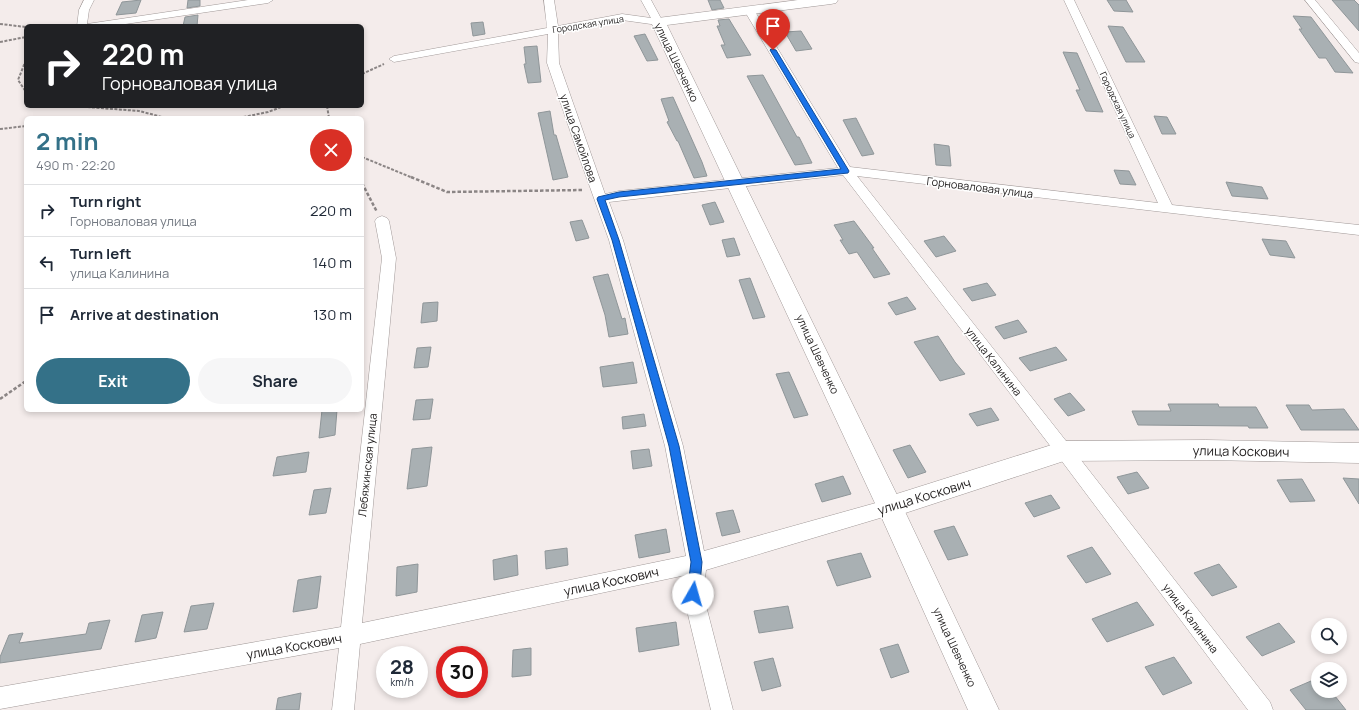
<!DOCTYPE html>
<html lang="en">
<head>
<meta charset="utf-8">
<style>
  :root { --surface:#fff; --page:#f6f6f7; --text:#1f2937; --muted:#747a83; --line:#e0e1e3; --accent:#347188 }
  body { margin:0; font-family:Manrope,sans-serif; background:var(--page); color:var(--text); height:100vh; display:flex; flex-direction:column; font-size:15px; white-space:nowrap }
  * { box-sizing:border-box; margin:0 }
  p { font-size:13px; color:var(--muted) }
  .icon { flex:none; width:22px; height:22px; fill:none; stroke:currentColor; stroke-width:2; stroke-linecap:round; stroke-linejoin:round }
  .map { position:relative; flex:1; overflow:hidden }
  .details { position:absolute; left:24px; top:116px; width:340px; height:296px; display:flex; flex-direction:column; background:var(--surface); border-radius:6px; box-shadow:0 2px 6px #0003 }
  .details>* { flex:none }
  .hud { position:absolute; left:24px; top:24px; width:340px; height:84px; border-radius:6px; box-shadow:0 2px 6px #0003; background:#202124; color:#fff; overflow:hidden }
  .tools { position:absolute; left:1311px; top:618px; display:grid; gap:8px }
  .tools a { display:grid; place-items:center; width:36px; height:36px; border-radius:50%; background:var(--surface); box-shadow:0 2px 6px #0003; font-size:20px }
  .speed { position:absolute; left:376px; top:646px; display:flex; gap:8px; font-size:20px; font-weight:700; text-align:center }
  .speed>* { display:grid; place-content:center; width:52px; height:52px; border-radius:50%; background:var(--surface); box-shadow:0 2px 6px #0003; line-height:1 }
  .speed small { font-size:10px; font-weight:400 }
  .speed .limit { border:6px solid #d22; background:#fff; color:#111 }
  .pin { position:absolute; display:grid; place-items:center; width:34px; height:34px; color:#fff; margin:-41px -17px; border-radius:50% 50% 50% 0; rotate:-45deg; box-shadow:0 0 4px #0007 }
  .pin .icon { rotate:45deg }
  .me { position:absolute; width:44px; margin:-22px; rotate:7deg; stroke-linejoin:round; filter:drop-shadow(0 0 3px #0008) }
  .turn { display:flex; align-items:center; gap:14px; height:84px; padding:0 12px; font-size:18px }
  .turn .icon { width:52px; height:52px; stroke-width:2.5 }
  .turn b { display:block; font-size:28px; line-height:34px }
  .round { display:grid; place-items:center; flex:none; width:42px; height:42px; border-radius:21px; background:var(--page) }
  .summary { display:flex; align-items:center; justify-content:space-between; height:68px; padding:0 12px }
  h1 { font-size:24px; font-weight:700; line-height:30px; color:var(--accent) }
  .button { display:flex; gap:8px; margin-top:auto; padding:8px 12px }
  .button a { flex:1; height:46px; border-radius:24px; background:var(--accent); color:#fff; font-size:16px; font-weight:700; line-height:46px; text-align:center }
  .button a+a { background:var(--page); color:var(--text) }
  ul { padding:0; list-style:none }
  li { display:flex; align-items:center; gap:12px; height:52px; padding:0 12px; border-top:1px solid var(--line) }
  li div { flex:1 }
  li b { display:block; font-size:15px }
  li em { font-style:normal }
  .map>svg:first-child { display:block }
</style>
</head>
<body>
<div class="map">
<svg width="1359" height="710" viewBox="0 0 1359 710">
  <rect width="100%" height="100%" fill="#f4eceb"/>
  <!-- building -->
  <path fill="#a9b0b3" stroke="#8f9699" d="M141 0 136 13 116 15 122 2Z
    M188 0H200V6L187 8Z
    M708 0H720L724 8 712 10Z
    M1107 0H1126L1133 12 1114 11Z
    M1332 0H1354L1359 5V31Z
    M198 15 197 26H183L185 17Z
    M1293 16 1311 17 1353 73 1335 72 1326 58H1319L1299 29H1302Z
    M729 19 732 24 751 55 727 58 721 45H725L717 26H720L718 20Z
    M483 22 485 34 473 36 471 23Z
    M1108 26 1123 27 1145 62H1126Z
    M801 31 812 49 796 51 785 32Z
    M645 34 658 60 647 61 634 36Z
    M537 46 541 82 528 83 524 64H526L524 47Z
    M1063 52 1077 53 1103 112 1086 111 1076 90H1080Z
    M763 75 797 137H799L812 163 795 165 747 76Z
    M673 97 702 162 707 176 694 178 678 141H677L667 122 669 121 661 99Z
    M550 111 554 135H556L568 177 553 180 538 113Z
    M1154 116 1167 117 1176 134H1162Z
    M856 118 874 154 862 156 843 120Z
    M934 144 949 146 951 166 936 165Z
    M1114 170 1129 171 1136 185 1120 184Z
    M1226 182 1262 187 1268 199 1232 196Z
    M715 202 724 222 710 225 702 205Z
    M582 220 589 238 576 241 570 222Z
    M854 221 874 248H872L890 274 874 278 857 252 849 254 840 240H843L834 225Z
    M944 236 956 251 936 257 924 241Z
    M734 238 740 255 727 257 722 240Z
    M1262 239 1286 241 1295 258 1270 255Z
    M608 274 622 319 625 318 628 334 609 337 605 315 593 277Z
    M750 278 765 317 753 319 739 280Z
    M987 283 996 295 972 301 963 289Z
    M907 297 916 309 896 315 888 303Z
    M438 302 437 321 421 323 423 303Z
    M1018 320 1027 332 1004 339 995 327Z
    M938 336 955 362 965 374 940 381 914 342Z
    M431 347 428 367 414 368 417 348Z
    M1056 347 1067 360 1030 371 1019 358Z
    M633 362 637 383 603 387 600 367Z
    M789 372 808 415 794 418 776 374Z
    M1070 393 1085 410 1068 416 1054 399Z
    M433 399 430 419 413 420 416 400Z
    M1168 404H1218L1219 407H1256L1268 428H1249L1248 426 1138 425 1132 411H1171Z
    M1286 405H1309L1312 410 1344 409 1359 430H1301Z
    M991 408 999 420 977 426 969 414Z
    M322 410H337L335 435 319 438Z
    M644 414 646 426 623 429 622 417Z
    M910 445 926 472 908 478 893 450Z
    M432 447 427 486 407 489 412 449Z
    M649 449 652 466 633 469 631 451Z
    M309 452 306 472 273 476 277 457Z
    M1137 472 1149 488 1128 494 1117 477Z
    M843 476 851 494 822 502 815 484Z
    M1343 478 1359 479V504Z
    M1302 479 1315 501 1290 502 1277 480Z
    M331 488 326 513 309 515 314 490Z
    M1051 495 1060 508 1034 517 1025 503Z
    M733 510 740 532 722 536 716 513Z
    M954 526 968 555 948 560 934 531Z
    M666 529 670 552 639 558 635 535Z
    M1092 547 1111 574 1086 583 1067 556Z
    M567 548 568 565 546 569 545 551Z
    M861 553 871 577 837 586 827 561Z
    M517 555 518 575 494 580 493 560Z
    M418 564 417 592 396 596 397 567Z
    M1219 564 1237 587 1212 596 1194 573Z
    M321 576 317 608 293 612 298 580Z
    M1137 602 1154 625 1107 642 1092 619Z
    M214 603 207 629 184 632 191 606Z
    M788 606 793 628 759 633 754 611Z
    M163 612 156 638 135 642 142 615Z
    M110 620 101 649 0 663V657L9 635 23 633 19 643 86 634 89 623Z
    M676 622 679 645 639 652 636 628Z
    M1279 623 1295 642 1262 656 1246 637Z
    M898 644 909 672 891 678 880 649Z
    M531 648V675L512 677 513 650Z
    M1174 657 1192 683 1163 695 1145 667Z
    M773 658 781 686 762 691 754 662Z
    M1318 678V691H1331L1346 710H1306L1290 690Z
    M301 693 299 710H276L278 698Z"/>
  <g fill="none" stroke-linecap="round" stroke-linejoin="round">
    <defs>
      <path id="minor" d="M84 0H94L89 10 87 24 248 0H273L268 3 112 26H77L79 10Z
        M544 0H554L558 26 622 14 651 18 641 0H651L663 22 658 25 622 20 558 32 559 63 605 194 619 191 838 168 744 10 749 7 754 10 850 167 1158 203 1064 0H1074L1172 205 1359 225V235L857 176 1070 446 1270 702 1273 710H1248L1058 456 843 175 609 202 623 240 683 446 704 551 890 499 897 501 899 507 897 513 890 515 706 570 703 594 733 710H711L683 594 686 575 360 644 354 710H332L339 648 0 709V687L341 627 382 258 375 221 377 218 382 216 387 218 389 221 396 258 362 623 686 556 665 446 609 240 577 151 547 63 548 34 394 62 389 59 394 56 547 28Z
        M1305 0H1315L1359 53V63L1355 62Z"/>
      <path id="tertiary" d="M1206 440 1359 443V463L1206 460 1064 461 890 518 882 515 878 507 882 499 890 496 1064 441Z"/>
      <path id="primary" d="M798 0H838L836 3 831 4 667 25 899 499 999 710H968L880 514 651 22 653 19 658 18Z"/>
    </defs>
    <!-- minor casing -->
    <use href="#minor" stroke="#a19998" stroke-width="1"/>
    <!-- tertiary casing -->
    <use href="#tertiary" stroke="#a19998" stroke-width="1"/>
    <!-- primary casing -->
    <use href="#primary" stroke="#a19998" stroke-width="1"/>
    <!-- path-far1 -->
    <path stroke="#8b8585" stroke-width="2" stroke-dasharray="3 1.5" stroke-linecap="butt" d="M0 24 26 27
      M0 42 26 37
      M26 60 18 80 26 92
      M362 74 384 64
      M74 106 139 111 166 118
      M327 106 329 118
      M239 118 268 112 284 106
      M0 129 26 126
      M362 157 413 178"/>
    <!-- path -->
    <path stroke="#8b8585" stroke-width="2.5" stroke-dasharray="3.5 2" stroke-linecap="butt" d="M411 177 447 192 583 190
      M362 183 377 212
      M0 399 26 381"/>
    <!-- minor -->
    <use href="#minor" fill="#fff" fill-rule="evenodd"/>
    <!-- tertiary -->
    <use href="#tertiary" fill="#fff" fill-rule="evenodd"/>
    <!-- primary -->
    <use href="#primary" fill="#fff" fill-rule="evenodd"/>
  </g>
  <!-- route -->
  <path fill="#1a73e8" stroke="#114b97" d="M771 49 776 50 849 171 848 173 619 197 605 200 619 240 679 446 702 562 699 594 697 598 693 599 689 598 687 594 691 562 669 446 612 240 597 199 598 197 619 192 841 169 770 50Z"/>
  <g text-anchor="middle" dominant-baseline="central" stroke-width="3" stroke-linejoin="round" paint-order="stroke">
    <!-- far-street labels -->
    <g font-size="9" fill="#1f1c1c" stroke="#fff">
      <text transform="translate(588 24) rotate(-9)">Городская улица</text>
      <text transform="translate(1118 105) rotate(65)">Городская улица</text>
    </g>
    <!-- street labels -->
    <g font-size="11" fill="#1f1c1c" stroke="#fff">
      <text transform="translate(677 62) rotate(64)">улица Шевченко</text>
      <text transform="translate(579 138) rotate(71)">улица Самойлова</text>
      <text transform="translate(980 187) rotate(7)">Горноваловая улица</text>
      <text transform="translate(818 354) rotate(65)">улица Шевченко</text>
      <text transform="translate(994 361) rotate(52)">улица Калинина</text>
      <text transform="translate(367 465) rotate(-84)">Лебяжинская улица</text>
      <text transform="translate(1191 618) rotate(53)">улица Калинина</text>
      <text transform="translate(955 647) rotate(65)">улица Шевченко</text>
    </g>
    <!-- near-street labels -->
    <g font-size="13" fill="#1f1c1c" stroke="#fff">
      <text transform="translate(1241 451) rotate(1)">улица Коскович</text>
      <text transform="translate(924 496) rotate(-17)">улица Коскович</text>
      <text transform="translate(611 581) rotate(-12)">улица Коскович</text>
      <text transform="translate(294 646) rotate(-10)">улица Коскович</text>
    </g>
  </g>
</svg>
<div class="tools">
<a><svg class="icon" aria-label="search" viewBox="0 0 24 24"><circle cx="10" cy="10" r="6"/><path d="M15 15l6 6"/></svg></a>
<a><svg class="icon" aria-label="layers" viewBox="0 0 24 24"><path d="M12 4l9 5-9 5-9-5zM3 14l9 5 9-5"/></svg></a>
</div>
<div class="speed"><div>28<small>km/h</small></div><div class="limit">30</div></div>
<div class="pin" style="left:773px;top:50px;background:#d93025"><svg class="icon" aria-label="arrive" viewBox="0 0 24 24"><path d="M6 21V4h12l-3 4 3 4H6"/></svg></div>
<svg class="me" style="left:693px;top:594px" viewBox="-20 -20 40 40"><circle r="19" fill="#fff"/><path d="M0-13L10 11 0 6-10 11z" fill="#1a73e8"/></svg>
<div class="hud">
<div class="turn"><svg class="icon" aria-label="right" viewBox="0 0 24 24"><path d="M7 20v-9h11M14 6l5 5-5 5"/></svg><div><b>220 m</b>Горноваловая улица</div></div>
</div>
<section class="details">
<div class="summary"><div><h1>2 min</h1><p>490 m · 22:20</p></div><a class="round" style="background:#d93025;color:#fff"><svg class="icon" aria-label="close" viewBox="0 0 24 24"><path d="M6 6l12 12M18 6L6 18"/></svg></a></div>
<ul>
<li><svg class="icon" aria-label="right" viewBox="0 0 24 24"><path d="M7 20v-9h11M14 6l5 5-5 5"/></svg><div><b>Turn right</b><p>Горноваловая улица</p></div><em>220 m</em></li>
<li><svg class="icon" aria-label="left" viewBox="0 0 24 24"><path d="M17 20v-9H6M10 6l-5 5 5 5"/></svg><div><b>Turn left</b><p>улица Калинина</p></div><em>140 m</em></li>
<li><svg class="icon" aria-label="arrive" viewBox="0 0 24 24"><path d="M6 21V4h12l-3 4 3 4H6"/></svg><div><b>Arrive at destination</b></div><em>130 m</em></li>
</ul>
<div class="button"><a>Exit</a><a>Share</a></div>
</section>
</div>
</body>
</html>
